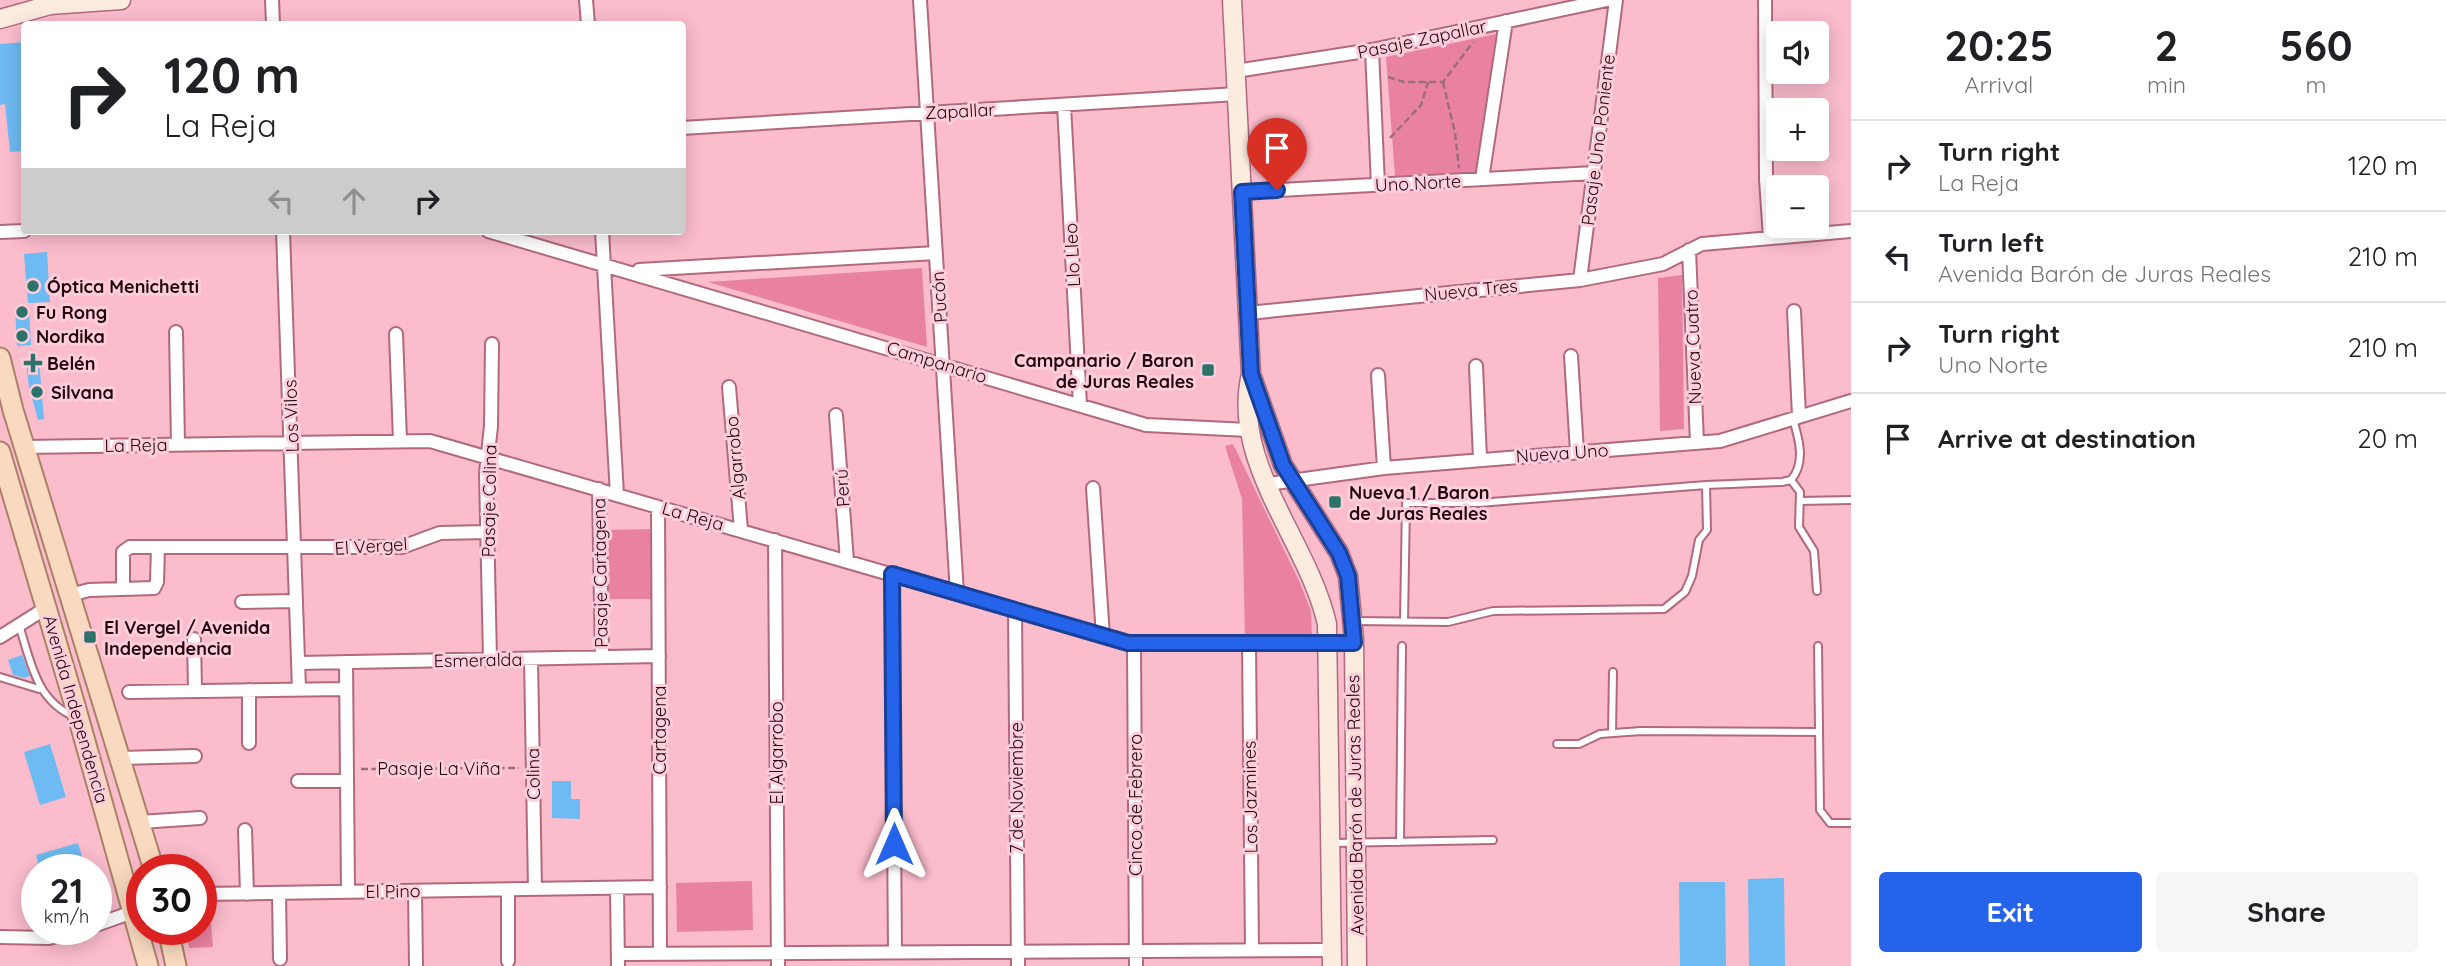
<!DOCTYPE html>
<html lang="en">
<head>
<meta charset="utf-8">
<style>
  :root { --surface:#fff; --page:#f6f6f6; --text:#202124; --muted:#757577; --line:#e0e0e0; --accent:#2563eb }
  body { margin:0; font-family:Quicksand,sans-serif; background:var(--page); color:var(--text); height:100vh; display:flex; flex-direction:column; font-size:26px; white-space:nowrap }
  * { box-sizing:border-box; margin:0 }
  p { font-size:23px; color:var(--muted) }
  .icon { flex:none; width:38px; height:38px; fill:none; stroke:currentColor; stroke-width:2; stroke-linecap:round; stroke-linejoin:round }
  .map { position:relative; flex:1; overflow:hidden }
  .panel { display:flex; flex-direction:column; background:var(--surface); width:595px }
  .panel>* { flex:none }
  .guide { position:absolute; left:21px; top:21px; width:665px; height:214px; border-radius:7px; box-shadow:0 4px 18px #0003; background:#fff; color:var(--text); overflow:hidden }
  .buttons { position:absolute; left:1766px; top:21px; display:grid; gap:14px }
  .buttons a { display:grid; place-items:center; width:63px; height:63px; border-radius:7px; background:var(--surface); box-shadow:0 4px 18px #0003; font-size:35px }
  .speed { position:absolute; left:21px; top:854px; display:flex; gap:14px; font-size:35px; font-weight:700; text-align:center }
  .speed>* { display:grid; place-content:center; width:91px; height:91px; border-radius:50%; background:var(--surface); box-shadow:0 4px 18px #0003; line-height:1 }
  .speed small { font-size:18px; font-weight:400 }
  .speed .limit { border:10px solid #d22; background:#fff; color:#111 }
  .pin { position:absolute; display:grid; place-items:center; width:60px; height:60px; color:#fff; margin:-72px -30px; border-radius:50% 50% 50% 0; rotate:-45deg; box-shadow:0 0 7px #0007 }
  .pin .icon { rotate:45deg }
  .me { position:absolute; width:77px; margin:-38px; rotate:0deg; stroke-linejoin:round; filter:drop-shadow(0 0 5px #0008) }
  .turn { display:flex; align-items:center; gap:24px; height:147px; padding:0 28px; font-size:32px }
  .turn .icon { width:91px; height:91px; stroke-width:2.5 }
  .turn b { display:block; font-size:49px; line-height:60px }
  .lanes { display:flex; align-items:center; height:66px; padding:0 28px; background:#0003; justify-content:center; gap:35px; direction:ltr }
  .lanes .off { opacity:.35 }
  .eta { display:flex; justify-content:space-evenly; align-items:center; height:119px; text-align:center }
  .eta b { font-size:42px; font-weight:700; line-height:49px }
  .button { display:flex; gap:14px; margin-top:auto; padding:14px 28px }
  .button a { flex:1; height:80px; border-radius:7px; background:var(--accent); color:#fff; font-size:28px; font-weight:700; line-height:80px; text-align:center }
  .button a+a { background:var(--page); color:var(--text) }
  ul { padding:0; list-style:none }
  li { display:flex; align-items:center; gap:21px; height:91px; padding:0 28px; border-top:2px solid var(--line) }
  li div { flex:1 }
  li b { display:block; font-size:26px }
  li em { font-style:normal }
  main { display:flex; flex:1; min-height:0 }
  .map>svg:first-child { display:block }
</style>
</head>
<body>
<main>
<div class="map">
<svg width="1851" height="966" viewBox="0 0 1851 966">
  <rect width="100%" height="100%" fill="#fbbccc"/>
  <!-- green -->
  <path fill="#e982a0" d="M1496 34 1477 172 1395 176 1386 57Z
    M922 268 927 347 708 282Z
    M1682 275 1684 429 1660 431 1658 278Z
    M1233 444 1300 583 1311 611 1312 638 1245 637 1242 499 1225 446Z
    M655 529 656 599H608L607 530Z
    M752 881 753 930 677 932 676 883Z
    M211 924 213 947 189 948 185 929H201V925Z"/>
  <!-- building -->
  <path fill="#6ebaf2" d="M24 42V151L10 152 5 104 0 105V44Z
    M47 252 50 302 28 303 24 254Z
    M15 307H29L31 345 17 346Z
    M39 360 44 419 38 420 29 387 26 362Z
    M22 655 30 676 24 678 13 675 8 660Z
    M50 744 66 797 40 805 24 752Z
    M552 781H571V799H580V819L552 818Z
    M78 843 86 870H40L36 855Z
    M1784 878 1785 966H1749L1748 879Z
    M1679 882H1725L1726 966H1680Z"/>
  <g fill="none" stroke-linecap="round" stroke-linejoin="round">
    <defs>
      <path id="lane" d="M1791 480 1800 492 1799 527 1814 551 1817 591
        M1800 501 1851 500
        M1353 621 1448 622 1493 611 1664 609 1685 592 1692 576 1699 540 1707 530 1706 485
        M1404 621 1406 503H1479L1706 485 1782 482 1791 480C1806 463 1799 439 1793 419
        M19 625C31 662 36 701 75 717
        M1818 646 1820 810 1830 823H1851
        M0 677 39 689
        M1612 733 1613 672
        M1557 744H1579L1600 734 1641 731 1819 732
        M1400 842 1402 646
        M1334 843 1493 840"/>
      <path id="street" d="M272 0 273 24
        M586 0 588 24
        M920 0 957 593
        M1765 0 1766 179 1770 238
        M1372 50 1378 185
        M1236 71 1372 50 1607 0
        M1064 105 1080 405
        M682 128 1237 94
        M1482 179 1506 21
        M1242 192 1594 173
        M283 231 299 689
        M488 231 1146 425 1248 430
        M602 231 617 495
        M0 232 24 231
        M1689 250 1697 443
        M639 270 936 253
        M1580 280 1616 0
        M1794 311 1799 416
        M1248 313 1580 280 1663 264 1702 244 1851 231
        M176 332 178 444
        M396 334 400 440
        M1571 356 1577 452
        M1476 366 1480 459
        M1378 375 1384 468
        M729 387 741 530
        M836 415 847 561
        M24 447 430 441 1128 643H1354
        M1268 484 1384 468 1720 441 1851 401
        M1093 488 1103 636
        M599 489 602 657
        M658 507 660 954
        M775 540 778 966
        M892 574 895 952
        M123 589V552L130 547H402L440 533 487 532
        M70 595 89 590 154 588 157 582 158 547
        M242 602 296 601
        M1015 610 1018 966
        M0 637 46 608
        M194 639 195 690
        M1134 643 1136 966
        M1249 643 1252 950
        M490 659 486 473 491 426 492 344
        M531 659 535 889
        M346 662 348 892
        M298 663 659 656
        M249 690V743
        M129 692 346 689
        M121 758 195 756
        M298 781H347
        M140 822 200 818
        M245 830 247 894
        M617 888 618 966
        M508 890V961
        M415 891 416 966
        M279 893 280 959
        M201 894 660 887
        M96 925 138 910
        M0 937 49 938 84 929
        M618 954 1332 950"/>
      <path id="secondary" d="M1232 0 1251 374C1230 463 1308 540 1327 624L1332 966
        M0 19 50 5 121 0
        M1251 374 1283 465 1339 553 1348 576 1354 640 1357 966"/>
      <path id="primary" d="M0 358 13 410 154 870
        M0 452 74 702 148 966
        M168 929 176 966"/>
    </defs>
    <!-- lane casing -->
    <use href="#lane" stroke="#b1697e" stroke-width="10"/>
    <!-- street casing -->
    <use href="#street" stroke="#b1697e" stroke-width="16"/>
    <!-- secondary casing -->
    <use href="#secondary" stroke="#b1697e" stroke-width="21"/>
    <!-- primary casing -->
    <use href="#primary" stroke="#ab8067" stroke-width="23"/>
    <!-- path -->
    <path stroke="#9c6d7a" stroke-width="2.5" stroke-dasharray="7 3.5" stroke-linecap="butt" d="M1388 77 1404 82H1443L1473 42
      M1443 82 1455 133 1459 168
      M1390 138 1421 105 1428 82
      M361 769 519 768"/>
    <!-- lane -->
    <use href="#lane" stroke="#fff" stroke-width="6"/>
    <!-- street -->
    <use href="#street" stroke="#fff" stroke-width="12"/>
    <!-- secondary -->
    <use href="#secondary" stroke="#fcece0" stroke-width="18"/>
    <!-- primary -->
    <use href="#primary" stroke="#f9dac0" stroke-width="19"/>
  </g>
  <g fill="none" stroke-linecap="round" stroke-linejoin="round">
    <defs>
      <path id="route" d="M894 844 892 574 1128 643H1354L1348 576 1339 553 1283 465 1251 374 1242 192 1277 190"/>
    </defs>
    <!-- route casing -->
    <use href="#route" stroke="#184099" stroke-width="18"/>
    <!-- route -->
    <use href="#route" stroke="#2563eb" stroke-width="12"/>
  </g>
  <!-- markers -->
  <g fill="#2d7369" stroke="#ffceda" stroke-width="2.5">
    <circle cx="33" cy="286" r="7"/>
    <circle cx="22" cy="312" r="7"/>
    <circle cx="22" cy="336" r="7"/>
    <path d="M29.5 352.5h7v7h7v7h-7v7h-7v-7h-7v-7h7z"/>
    <rect x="1201" y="363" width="14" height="14" rx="3.5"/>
    <circle cx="37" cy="392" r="7"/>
    <rect x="1328" y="495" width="14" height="14" rx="3.5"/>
    <rect x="83" y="630" width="14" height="14" rx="3.5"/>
  </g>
  <g text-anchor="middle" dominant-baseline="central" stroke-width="6" stroke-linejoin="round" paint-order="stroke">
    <!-- street labels -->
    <g font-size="18" fill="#21060f" stroke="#ffceda">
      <text transform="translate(1422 39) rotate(-12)">Pasaje Zapallar</text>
      <text transform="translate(960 111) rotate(-3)">Zapallar</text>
      <text transform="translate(1598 140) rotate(-83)">Pasaje Uno Poniente</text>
      <text transform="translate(1418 183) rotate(-3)">Uno Norte</text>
      <text transform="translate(1072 255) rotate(-93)">Llo Lleo</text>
      <text transform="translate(1471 290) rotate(-6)">Nueva Tres</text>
      <text transform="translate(939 297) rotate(-94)">Pucón</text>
      <text transform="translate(1693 347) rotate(-92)">Nueva Cuatro</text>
      <text transform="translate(937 362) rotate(17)">Campanario</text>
      <text transform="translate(291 416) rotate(-92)">Los Vilos</text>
      <text transform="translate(136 445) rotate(-1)">La Reja</text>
      <text transform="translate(1562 453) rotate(-4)">Nueva Uno</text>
      <text transform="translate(735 458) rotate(-95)">Algarrobo</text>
      <text transform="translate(842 488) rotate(-94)">Perú</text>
      <text transform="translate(489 501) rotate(-89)">Pasaje Colina</text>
      <text transform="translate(693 516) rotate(16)">La Reja</text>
      <text transform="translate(371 546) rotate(-4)">El Vergel</text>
      <text transform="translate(600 573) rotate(-91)">Pasaje Cartagena</text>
      <text transform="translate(478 660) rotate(-1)">Esmeralda</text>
      <text transform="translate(76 709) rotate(74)">Avenida Independencia</text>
      <text transform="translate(659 730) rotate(-90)">Cartagena</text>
      <text transform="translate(776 753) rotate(-90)">El Algarrobo</text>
      <text x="439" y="768">Pasaje La Viña</text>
      <text transform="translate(533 774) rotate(-91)">Colina</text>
      <text transform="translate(1016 788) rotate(-90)">7 de Noviembre</text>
      <text transform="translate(1250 797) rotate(-91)">Los Jazmines</text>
      <text transform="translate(1135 805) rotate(-90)">Cinco de Febrero</text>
      <text transform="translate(1355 805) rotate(-91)">Avenida Barón de Juras Reales</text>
      <text transform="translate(393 891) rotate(-1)">El Pino</text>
    </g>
    <!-- poi labels -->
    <g font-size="18" font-weight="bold" fill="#21060f" stroke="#ffceda" text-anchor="start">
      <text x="47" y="286">Óptica Menichetti</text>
      <text x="36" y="312">Fu Rong</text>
      <text x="36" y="336">Nordika</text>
      <text x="1194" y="360" text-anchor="end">Campanario / Baron<tspan x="1194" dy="21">de Juras Reales</tspan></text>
      <text x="47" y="363">Belén</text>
      <text x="51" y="392">Silvana</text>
      <text x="1349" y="492">Nueva 1 / Baron<tspan x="1349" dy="21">de Juras Reales</tspan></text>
      <text x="104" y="627">El Vergel / Avenida<tspan x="104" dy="21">Independencia</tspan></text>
    </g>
  </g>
</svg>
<div class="buttons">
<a><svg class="icon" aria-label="sound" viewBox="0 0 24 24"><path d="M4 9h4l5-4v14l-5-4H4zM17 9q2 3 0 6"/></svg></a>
<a>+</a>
<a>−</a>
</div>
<div class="speed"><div>21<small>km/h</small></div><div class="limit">30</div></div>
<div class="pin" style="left:1277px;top:190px;background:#d93025"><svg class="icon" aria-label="arrive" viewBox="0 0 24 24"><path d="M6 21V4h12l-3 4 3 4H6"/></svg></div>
<svg class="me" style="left:894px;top:844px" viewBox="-20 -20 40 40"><path d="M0-17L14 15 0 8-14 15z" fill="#2563eb" stroke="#fff" stroke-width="4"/></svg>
<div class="guide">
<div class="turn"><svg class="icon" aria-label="right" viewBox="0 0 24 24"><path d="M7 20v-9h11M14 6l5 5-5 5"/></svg><div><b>120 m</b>La Reja</div></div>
<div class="lanes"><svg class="icon off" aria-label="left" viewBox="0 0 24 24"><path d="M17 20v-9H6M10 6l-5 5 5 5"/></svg><svg class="icon off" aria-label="ahead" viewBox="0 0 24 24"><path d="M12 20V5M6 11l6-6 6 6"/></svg><svg class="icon" aria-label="right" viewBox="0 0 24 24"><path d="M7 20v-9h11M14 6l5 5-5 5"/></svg></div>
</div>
</div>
<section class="panel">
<div class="eta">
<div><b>20:25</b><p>Arrival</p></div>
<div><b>2</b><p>min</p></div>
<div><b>560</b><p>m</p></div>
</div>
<ul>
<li><svg class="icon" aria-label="right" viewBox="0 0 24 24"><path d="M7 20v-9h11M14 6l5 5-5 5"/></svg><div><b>Turn right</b><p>La Reja</p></div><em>120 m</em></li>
<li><svg class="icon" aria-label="left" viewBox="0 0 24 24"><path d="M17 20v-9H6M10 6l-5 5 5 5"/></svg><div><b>Turn left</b><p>Avenida Barón de Juras Reales</p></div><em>210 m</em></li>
<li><svg class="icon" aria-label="right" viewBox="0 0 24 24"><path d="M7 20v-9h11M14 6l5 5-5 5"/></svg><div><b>Turn right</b><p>Uno Norte</p></div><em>210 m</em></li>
<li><svg class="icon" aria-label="arrive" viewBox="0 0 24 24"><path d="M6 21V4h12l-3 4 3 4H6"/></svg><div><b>Arrive at destination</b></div><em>20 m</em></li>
</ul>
<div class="button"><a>Exit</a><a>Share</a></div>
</section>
</main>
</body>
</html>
